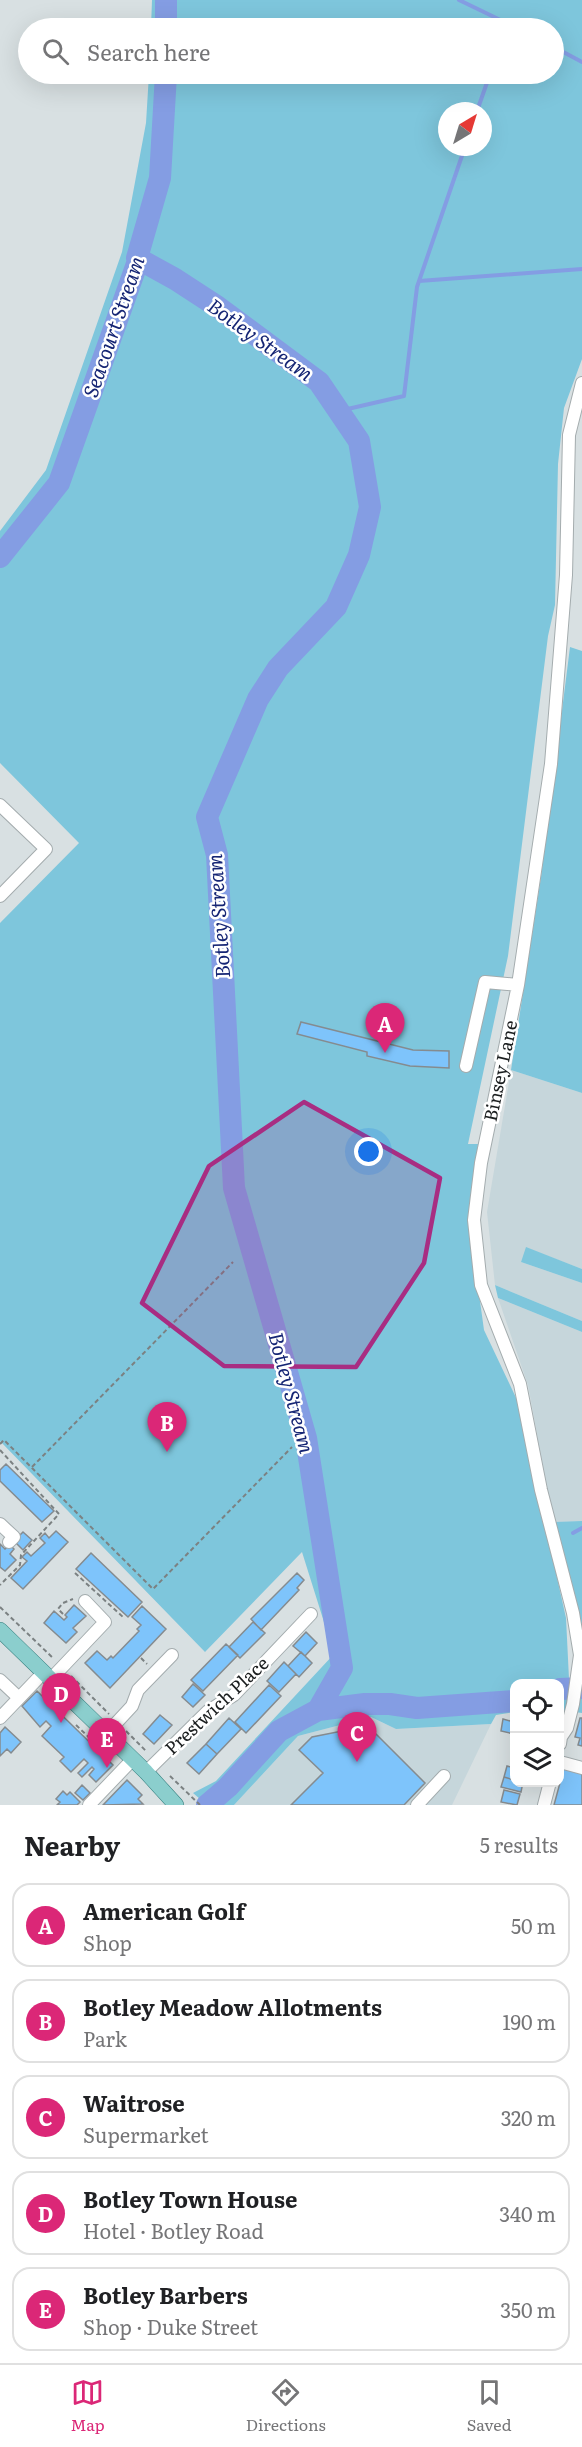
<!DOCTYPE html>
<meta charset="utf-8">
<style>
body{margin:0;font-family:Literata,serif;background:#f2f2f2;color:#202124}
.controls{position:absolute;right:18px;bottom:18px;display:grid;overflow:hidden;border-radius:12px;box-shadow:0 6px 24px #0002}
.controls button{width:54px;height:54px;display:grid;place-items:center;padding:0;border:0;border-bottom:2px solid #e0e0e0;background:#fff;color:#202124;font:30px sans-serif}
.compass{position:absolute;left:438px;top:102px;width:54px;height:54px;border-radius:50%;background:#fff;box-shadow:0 6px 24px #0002;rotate:38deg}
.you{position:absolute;left:369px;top:1152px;width:21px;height:21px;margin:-15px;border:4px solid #fff;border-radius:50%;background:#1a73e8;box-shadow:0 0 0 9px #1a73e833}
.badge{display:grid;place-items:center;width:39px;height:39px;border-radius:50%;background:#db2777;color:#fff;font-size:20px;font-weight:700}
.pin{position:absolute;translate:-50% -50px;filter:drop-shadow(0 2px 3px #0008)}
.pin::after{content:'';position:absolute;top:32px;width:21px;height:18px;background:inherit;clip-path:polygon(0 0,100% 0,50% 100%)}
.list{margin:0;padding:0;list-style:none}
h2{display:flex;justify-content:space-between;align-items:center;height:78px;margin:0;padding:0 24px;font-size:26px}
h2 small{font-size:20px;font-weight:400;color:#757577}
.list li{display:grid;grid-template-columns:39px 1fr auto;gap:18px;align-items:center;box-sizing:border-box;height:84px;margin:0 12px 12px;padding:0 12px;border:2px solid #e0e0e0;border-radius:18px}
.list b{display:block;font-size:22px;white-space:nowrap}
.list p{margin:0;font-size:20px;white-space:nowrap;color:#757577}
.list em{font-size:20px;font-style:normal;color:#757577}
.icon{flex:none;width:33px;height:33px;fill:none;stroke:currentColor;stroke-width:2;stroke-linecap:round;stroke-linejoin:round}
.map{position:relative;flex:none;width:582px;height:1805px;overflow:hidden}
.search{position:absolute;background:#fff;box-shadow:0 6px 24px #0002;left:18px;right:18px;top:18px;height:66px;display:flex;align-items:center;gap:15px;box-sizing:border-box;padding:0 21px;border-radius:33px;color:#757577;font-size:22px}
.sheet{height:558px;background:#fff}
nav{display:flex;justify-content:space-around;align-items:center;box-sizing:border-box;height:84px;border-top:2px solid #e0e0e0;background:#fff;font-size:16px;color:#757577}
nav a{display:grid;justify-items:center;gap:3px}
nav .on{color:#db2777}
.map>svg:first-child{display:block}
</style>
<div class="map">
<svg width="582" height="1805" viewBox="0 0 582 1805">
<rect width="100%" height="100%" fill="#d8e0e2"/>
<path fill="#c6d6db" d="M511,1070L582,1093V1269L527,1248L521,1262L582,1283V1321L495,1285L487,1212Z
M498,1298L582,1332V1521L553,1522L528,1385Z
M371,1717L396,1729L491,1724L452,1805H234L298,1736Z"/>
<path fill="#7ec6dc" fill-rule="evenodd" d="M152,0H582V359L564,408L558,464L555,605L548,636L508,956L468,1144H478L470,1229L484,1330L518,1402L566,1618L569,1679L582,1677V1713L560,1710V1684H514V1712L496,1715L491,1724L396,1729L371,1717L298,1736L234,1805H207L193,1793L216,1781L334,1654L302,1552L205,1652L0,1441V923L79,843L0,763V531L46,470L122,252L146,123L149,74H554V28H151ZM447,111H483V147H447Z
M570,647L582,651V1093L511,1070L541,877Z
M526,1247L582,1269V1283L521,1262Z
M495,1285L582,1321V1332L498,1298Z
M582,1521V1637L553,1522Z"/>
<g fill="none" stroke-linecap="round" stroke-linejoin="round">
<path stroke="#849de3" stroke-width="4" d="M459,0L517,28
M554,47L582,62
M477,111L490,74
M419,281L582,269
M339,411L404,396L417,287L465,147
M573,1533L582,1528"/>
<path stroke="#849de3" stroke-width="22" d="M166,0V28
M137,258L175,279L218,307L319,382L359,441L370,507L359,555L336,607L278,668L258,699L207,817L217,855L234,1188L306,1438L342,1668L318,1710
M0,557L59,483L138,261L137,258L160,178L166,74
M560,1689L582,1688
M207,1805L228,1787L279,1731L318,1710L365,1704H390L417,1708L514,1701"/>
</g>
<path fill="#7ec4fb" stroke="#858b8f" stroke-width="1.5" d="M301,1022L413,1050L449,1051V1068L410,1066L367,1056V1052L297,1034Z
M6,1464L54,1511L42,1522L0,1481V1470Z
M56,1531L68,1542L23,1589L11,1578L27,1561L22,1557L27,1552L31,1556L45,1543L40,1538L45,1533L49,1538Z
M23,1532L32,1540L23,1550L14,1541Z
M0,1544L5,1549L10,1545L14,1549L10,1554L16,1560L5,1571L0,1567Z
M91,1553L142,1602L128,1617L76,1569Z
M297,1573L304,1580L297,1588L299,1590L261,1630L251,1619Z
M74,1605L86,1616L73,1628L77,1632L66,1643L44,1623L54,1611L64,1620L67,1617L65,1615Z
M142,1606L166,1629L110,1688L85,1663L97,1651L107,1660L111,1656L113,1658L139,1631L137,1629L141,1625L132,1617Z
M253,1622L265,1633L240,1658L229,1647Z
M306,1632L317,1643L305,1656L293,1646Z
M226,1644L238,1655L203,1691L191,1680Z
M301,1652L312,1663L299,1677L288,1666Z
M284,1662L296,1674L279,1692L267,1681Z
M193,1684L205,1695L193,1707L182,1697Z
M269,1685L281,1696L246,1733L235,1722Z
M37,1691L113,1765L96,1782L89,1775L94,1769L92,1767L82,1777L78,1773L88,1763L84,1759L71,1772L60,1761L64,1757L42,1736L51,1726L46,1721L40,1727L22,1706Z
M160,1715L172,1725L154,1744L143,1734Z
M229,1718L241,1729L217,1754L206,1744Z
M580,1718H582V1746L578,1745L580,1738L575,1737Z
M503,1719L514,1722V1734L501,1731Z
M5,1727L21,1742L11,1753L7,1749L0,1756V1733Z
M347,1730L359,1742L372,1730L425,1783L404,1805H291L323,1773L299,1750L312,1737Z
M206,1744L217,1754L199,1774L187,1763Z
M507,1766L514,1768V1780L504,1777Z
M564,1768L582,1773V1805H554Z
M504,1777L514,1780V1782H523L521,1792L501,1787Z
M127,1780L142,1795L138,1799L143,1804L103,1805Z
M82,1785L90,1793L83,1800L75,1793Z
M504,1790L520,1794L517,1805L501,1802Z
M63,1791L67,1795L70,1792L80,1802L77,1805H57L60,1802L56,1799Z"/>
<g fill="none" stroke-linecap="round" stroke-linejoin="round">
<defs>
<path id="minor" d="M0,805L46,849L0,896
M466,1066L485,982L518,985
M0,1524L14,1537L9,1542
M0,1680L19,1698
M50,1680L105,1622L85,1601
M0,1718L43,1673
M106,1734L132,1706L138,1690L172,1655
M560,1744L561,1737L567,1728L573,1704L580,1655L573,1613L541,1490L520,1384L481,1285L474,1220L481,1163L518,985L551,764L566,575L569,435L582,383
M560,1762L582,1768
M146,1772L208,1711L234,1695L311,1614
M89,1805L133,1759
M417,1805L444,1776
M544,1805L550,1782"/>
<path id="major" d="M0,1630L146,1772L176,1805"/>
</defs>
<use href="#minor" stroke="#a4acae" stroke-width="14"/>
<use href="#major" stroke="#317c7b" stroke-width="16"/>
<path stroke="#7b8182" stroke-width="2" stroke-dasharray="4.5 3" stroke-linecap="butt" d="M0,1444L4,1440L153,1589L292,1447
M0,1450L59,1514L21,1555L20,1565L0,1585
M32,1467L233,1262
M75,1573L124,1618
M0,1607L54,1659
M63,1614L58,1609L63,1603L73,1599
M141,1658L147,1664
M71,1676L109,1714
M76,1725L100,1748
M126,1731L147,1752
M170,1776L200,1805"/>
<use href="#minor" stroke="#fff" stroke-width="12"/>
<use href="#major" stroke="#8bcecd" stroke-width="15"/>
</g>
<path fill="#a82d82" fill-opacity="0.2" stroke="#a82d82" stroke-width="4.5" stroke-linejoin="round" d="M304,1102L440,1178L424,1263L356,1367L224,1366L142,1303L209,1166Z"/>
<g text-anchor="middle" stroke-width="5" stroke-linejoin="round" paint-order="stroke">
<g font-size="18" fill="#1b1e1f" stroke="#fff">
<text transform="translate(501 1071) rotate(-78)" y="6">Binsey Lane</text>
<text transform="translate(217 1706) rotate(-43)" y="6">Prestwich Place</text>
</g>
<g font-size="20" font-style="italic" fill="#152574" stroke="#fff">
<text transform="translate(114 327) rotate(-71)" y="7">Seacourt Stream</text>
<text transform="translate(260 340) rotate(36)" y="7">Botley Stream</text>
<text transform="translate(219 916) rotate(-94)" y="7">Botley Stream</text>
<text transform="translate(291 1393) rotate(75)" y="7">Botley Stream</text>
</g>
</g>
</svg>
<div class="controls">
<button><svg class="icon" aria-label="locate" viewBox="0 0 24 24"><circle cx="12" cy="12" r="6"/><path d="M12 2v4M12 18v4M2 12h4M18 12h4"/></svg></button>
<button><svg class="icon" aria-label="layers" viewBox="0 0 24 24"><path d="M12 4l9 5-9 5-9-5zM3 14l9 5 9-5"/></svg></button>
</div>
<svg class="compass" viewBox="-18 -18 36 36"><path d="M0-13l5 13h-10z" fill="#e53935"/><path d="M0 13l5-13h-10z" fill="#757577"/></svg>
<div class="you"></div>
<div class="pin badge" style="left:385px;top:1053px">A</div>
<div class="pin badge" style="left:167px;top:1452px">B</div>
<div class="pin badge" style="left:357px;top:1762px">C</div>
<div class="pin badge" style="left:61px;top:1723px">D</div>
<div class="pin badge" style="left:107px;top:1768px">E</div>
<div class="search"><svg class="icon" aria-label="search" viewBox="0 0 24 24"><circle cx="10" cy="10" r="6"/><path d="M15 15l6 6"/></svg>Search here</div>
</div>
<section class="sheet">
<h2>Nearby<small>5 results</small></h2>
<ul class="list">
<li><span class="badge">A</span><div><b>American Golf</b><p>Shop</p></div><em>50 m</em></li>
<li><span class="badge">B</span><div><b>Botley Meadow Allotments</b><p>Park</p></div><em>190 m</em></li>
<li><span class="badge">C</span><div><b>Waitrose</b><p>Supermarket</p></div><em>320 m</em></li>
<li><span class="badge">D</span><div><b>Botley Town House</b><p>Hotel · Botley Road</p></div><em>340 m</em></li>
<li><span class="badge">E</span><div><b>Botley Barbers</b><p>Shop · Duke Street</p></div><em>350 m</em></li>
</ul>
</section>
<nav>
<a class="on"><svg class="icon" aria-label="map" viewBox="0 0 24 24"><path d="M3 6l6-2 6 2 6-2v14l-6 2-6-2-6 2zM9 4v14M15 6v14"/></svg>Map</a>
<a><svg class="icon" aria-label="directions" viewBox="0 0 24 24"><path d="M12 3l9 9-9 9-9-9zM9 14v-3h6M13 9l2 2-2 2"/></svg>Directions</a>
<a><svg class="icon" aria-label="saved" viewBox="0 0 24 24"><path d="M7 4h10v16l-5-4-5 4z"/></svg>Saved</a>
</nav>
